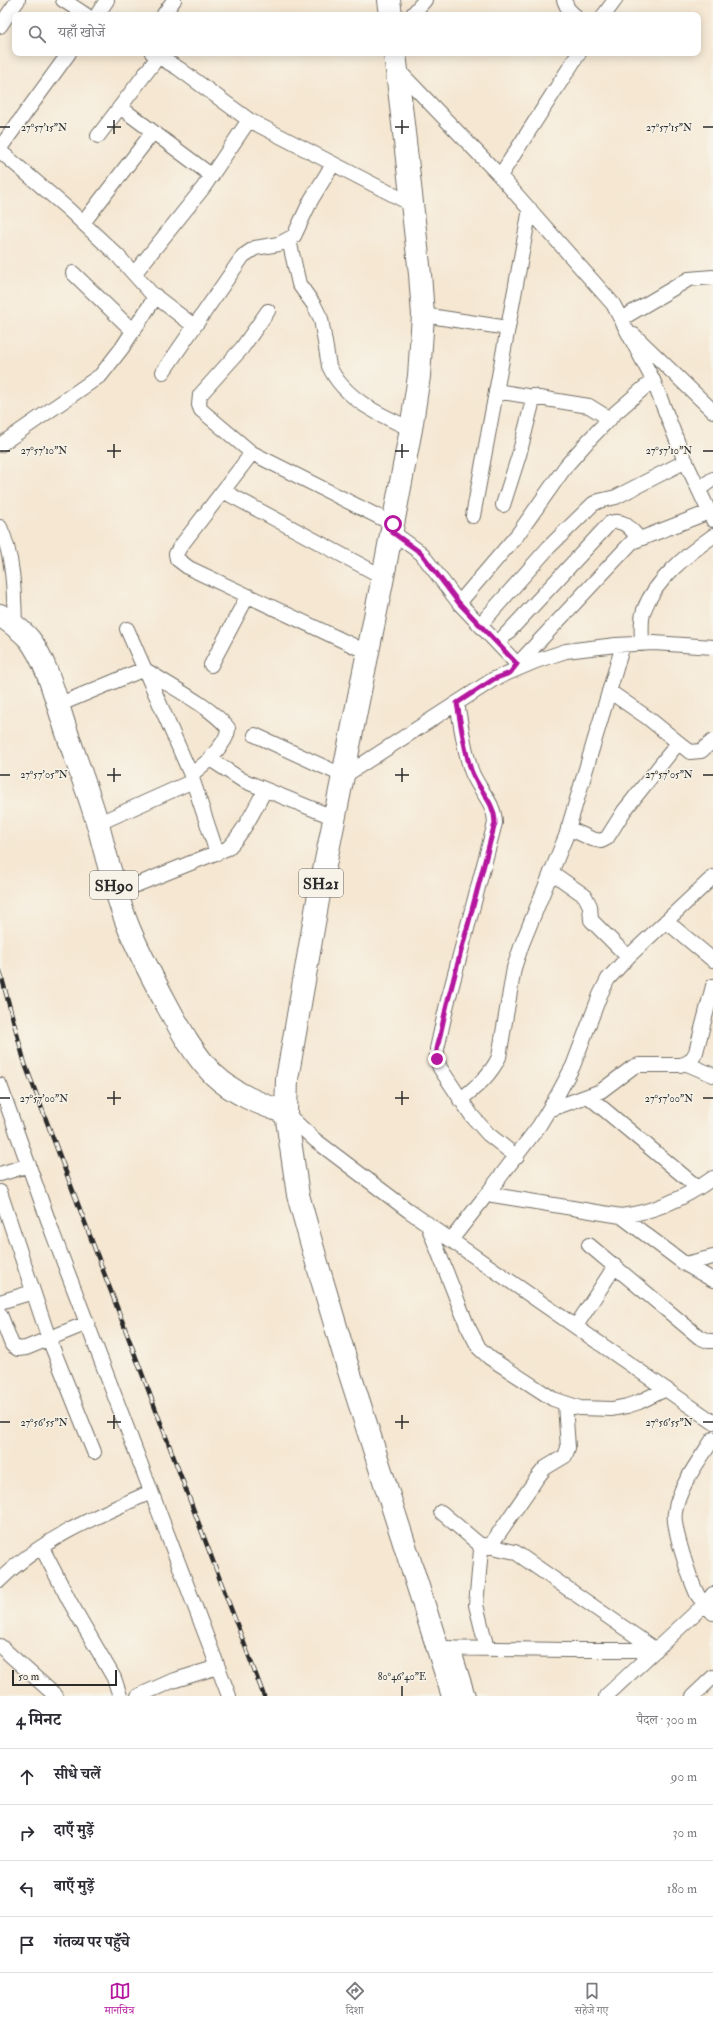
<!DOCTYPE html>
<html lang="hi">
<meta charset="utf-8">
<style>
body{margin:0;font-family:"IM FELL Double Pica","Noto Serif Devanagari",serif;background:#f2f2f3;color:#2b2b33}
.scale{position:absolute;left:12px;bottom:10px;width:105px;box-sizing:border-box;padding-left:4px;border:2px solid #2b2b2b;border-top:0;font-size:11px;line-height:14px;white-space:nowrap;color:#2b2b2b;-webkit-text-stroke:3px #f7f3e8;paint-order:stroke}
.stop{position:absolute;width:12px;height:12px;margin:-9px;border:3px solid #b5179e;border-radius:50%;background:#fff}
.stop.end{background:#b5179e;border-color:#fff;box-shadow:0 1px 4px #0008}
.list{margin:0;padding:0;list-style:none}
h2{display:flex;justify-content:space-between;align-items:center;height:52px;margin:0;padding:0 16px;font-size:17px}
h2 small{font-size:13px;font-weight:400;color:#7c7c81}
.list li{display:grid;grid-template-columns:26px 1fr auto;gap:12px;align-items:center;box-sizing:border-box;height:56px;padding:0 16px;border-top:1px solid #e1e1e2}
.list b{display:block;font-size:15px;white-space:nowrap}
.list em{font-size:13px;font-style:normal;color:#7c7c81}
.icon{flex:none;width:22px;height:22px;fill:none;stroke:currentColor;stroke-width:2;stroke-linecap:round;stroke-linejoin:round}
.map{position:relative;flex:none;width:713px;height:1696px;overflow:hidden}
.search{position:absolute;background:#fff;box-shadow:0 2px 10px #0003;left:12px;right:12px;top:12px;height:44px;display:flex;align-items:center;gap:10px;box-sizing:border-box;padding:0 14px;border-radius:8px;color:#7c7c81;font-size:15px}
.sheet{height:276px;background:#fff}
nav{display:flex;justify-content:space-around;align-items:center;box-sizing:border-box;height:56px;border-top:1px solid #e1e1e2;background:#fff;font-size:11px;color:#7c7c81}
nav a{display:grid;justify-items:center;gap:2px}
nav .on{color:#b5179e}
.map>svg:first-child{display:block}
</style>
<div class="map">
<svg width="713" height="1696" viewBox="0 0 713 1696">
<rect width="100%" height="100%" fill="#f7f3e8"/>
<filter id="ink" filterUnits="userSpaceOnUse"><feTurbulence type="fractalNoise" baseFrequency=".025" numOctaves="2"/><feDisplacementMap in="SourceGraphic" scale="8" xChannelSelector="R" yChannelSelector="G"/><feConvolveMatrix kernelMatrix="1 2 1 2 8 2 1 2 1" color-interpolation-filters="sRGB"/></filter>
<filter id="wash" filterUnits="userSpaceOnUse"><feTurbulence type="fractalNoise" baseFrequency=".012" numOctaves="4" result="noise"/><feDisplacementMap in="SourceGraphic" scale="16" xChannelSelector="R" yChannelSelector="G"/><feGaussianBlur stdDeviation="0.9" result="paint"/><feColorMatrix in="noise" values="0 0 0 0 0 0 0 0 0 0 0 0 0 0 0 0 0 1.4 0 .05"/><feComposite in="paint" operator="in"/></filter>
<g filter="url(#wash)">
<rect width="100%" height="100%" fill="#f5e7d2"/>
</g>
<g filter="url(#ink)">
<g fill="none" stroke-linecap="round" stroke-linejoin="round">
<defs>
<path id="street" d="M63,0L86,15
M564,0L568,9L574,15
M164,14L174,0
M97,15L107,0
M412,15L425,0
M604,15L615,0
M0,26L18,0
M152,53L178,68L249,120L413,205
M397,69L500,176L613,304L653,380L683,456L713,520
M120,107L212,176
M98,136L158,57
M0,148L69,53
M0,151L68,209L117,255L151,293L194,326
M500,176L579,53
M83,223L153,132
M289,240L299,284L314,305L321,319L329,366C344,399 380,415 411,429
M73,273L133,331
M134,274L203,188L249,120
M268,311L242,348L200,395L199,405L201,410L252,453L393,524
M423,315L508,328
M621,319L689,279L713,277
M634,335L713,411
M163,372L243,256L255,248L279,244L294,236L311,200L333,164
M496,391L589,406L610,419
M0,445L101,375L122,348L156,296
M252,453L180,547L176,554L177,559L189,568L369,653
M699,489L713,479
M223,491L383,577
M503,505L519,455L534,396
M473,516L530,209
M0,527C14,558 14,592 15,626
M392,532L421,553L459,603L517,664
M459,603L518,534L566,466L588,441L614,414L653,380
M480,625L549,547L593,504L599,501L616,497L686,461
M127,629L191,775L210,759L242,780L335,818
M498,643L610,523C624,518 630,529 639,538
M642,644C642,633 640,620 644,610C655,580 688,554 713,536
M211,665L247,597
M514,668L632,542L709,512
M609,691L648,718L690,752L701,751L713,741
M457,703C461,725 464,749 471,770C478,790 495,802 495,823L447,1004L437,1049V1059L440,1068L472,1116L488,1134L517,1157
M58,705L144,669C168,685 210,706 228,728C228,740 217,749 210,759
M255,735L344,776L494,679L536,661L566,651L616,645L654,643L713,647
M191,775L217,853
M97,824L193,781
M568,828L592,839L601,841L607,838L624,811L678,743
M551,872L585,896L590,906L591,920L628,957
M116,893L228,848C244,832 254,810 265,790
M666,921L713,960
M687,1064L713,1075
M0,1085L53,1234L229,1696
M588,1096L698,1188
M460,1100C476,1087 490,1076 499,1057L514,968L522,944L566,836L623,645
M549,1110L601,1091L633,1067L639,1065H680C689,1063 692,1060 696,1052L713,986
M286,1113L315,1140L409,1211L713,1422
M0,1174L29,1165
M0,1192L49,1339L94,1452
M487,1194L539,1126L558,1094L573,1066L600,995L608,979L628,957L713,877
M621,1216L685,1264L713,1280
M427,1223L467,1325L479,1348L490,1358L553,1399L580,1408L612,1409L627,1406L639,1402L666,1389
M451,1240L487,1194L621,1216C655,1212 685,1198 713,1178
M589,1245L699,1337L708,1341H713
M685,1264L713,1257
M0,1302L33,1292
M0,1314L12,1345L18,1349L26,1348L87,1323
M576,1326L615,1266
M713,1439C699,1461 679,1486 675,1512C672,1527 690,1579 697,1594C701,1601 708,1607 713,1613
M441,1512L479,1544L481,1550L476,1605L487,1649
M479,1544L515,1552L656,1650
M490,1546L537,1478L545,1468L565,1456L568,1448L565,1404
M42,1548L70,1602L114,1678L120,1696
M0,1580C41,1539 99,1515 151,1492
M0,1646L56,1696
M439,1648L567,1650H656
M453,1648L468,1696
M138,1696L172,1681L218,1667
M606,1696L706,1603L713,1594
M693,1696L713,1677"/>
<path id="primary" d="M389,0L391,15
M395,53L420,274L423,315L419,376L411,429L383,577L318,900L287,1079L286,1113L298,1195L317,1263L349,1371L453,1696
M0,615C10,622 22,630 30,640C48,664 57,704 67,733C77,763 89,794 98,825C107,859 115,893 128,926C139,953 153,979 167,1005C180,1029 194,1055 214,1075C234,1094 260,1104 286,1113"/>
</defs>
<use href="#street" stroke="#726d65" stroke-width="16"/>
<use href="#primary" stroke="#726d65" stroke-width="24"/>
<use href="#street" stroke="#fff" stroke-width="14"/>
<use href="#primary" stroke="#fff" stroke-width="22"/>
<defs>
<path id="rail" d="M0,971L25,1064L264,1696"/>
</defs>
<use href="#rail" stroke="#2b2b2b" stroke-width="4.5"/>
<use href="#rail" stroke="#f7f3e8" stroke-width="3" stroke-dasharray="9" stroke-linecap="butt"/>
</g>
</g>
<g fill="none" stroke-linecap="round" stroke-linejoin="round" filter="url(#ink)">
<path stroke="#b5179e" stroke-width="5" d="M393,524L392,532L421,553L459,603L517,664L510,673L494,679L457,703C461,725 464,749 471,770C478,790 495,802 495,823L447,1004L437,1049V1059"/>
</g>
<path fill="none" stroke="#2b2b2b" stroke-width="1.5" d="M114,120V134M402,120V134M0,127H10M107,127H121M395,127H409M703,127H713M114,444V458M402,444V458M0,451H10M107,451H121M395,451H409M703,451H713M114,768V782M402,768V782M0,775H10M107,775H121M395,775H409M703,775H713M114,1091V1105M402,1091V1105M0,1098H10M107,1098H121M395,1098H409M703,1098H713M114,1415V1429M402,1415V1429M0,1422H10M107,1422H121M395,1422H409M703,1422H713M402,1686V1696"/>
<g text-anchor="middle" stroke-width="3" stroke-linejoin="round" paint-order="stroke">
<g fill="#f7f3e8" stroke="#686764" stroke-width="1">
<rect x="299" y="869" width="44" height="28" rx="3"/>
<rect x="90" y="871" width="48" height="28" rx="3"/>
</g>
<g font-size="16" font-weight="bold" fill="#2b2b2b">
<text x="321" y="889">SH21</text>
<text x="114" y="891">SH90</text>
</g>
</g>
<g font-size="10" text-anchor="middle" fill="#2b2b2b" stroke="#f7f3e8" stroke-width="3" stroke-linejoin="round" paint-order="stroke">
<text x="44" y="131">27°57'15"N</text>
<text x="669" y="131">27°57'15"N</text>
<text x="44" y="454">27°57'10"N</text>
<text x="669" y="454">27°57'10"N</text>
<text x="44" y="778">27°57'05"N</text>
<text x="669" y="778">27°57'05"N</text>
<text x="44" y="1102">27°57'00"N</text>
<text x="669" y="1102">27°57'00"N</text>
<text x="44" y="1426">27°56'55"N</text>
<text x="669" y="1426">27°56'55"N</text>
<text x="402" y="1680">80°46'40"E</text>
</g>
</svg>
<div class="scale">50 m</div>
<div class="stop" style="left:393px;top:524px"></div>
<div class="stop end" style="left:437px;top:1059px"></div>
<div class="search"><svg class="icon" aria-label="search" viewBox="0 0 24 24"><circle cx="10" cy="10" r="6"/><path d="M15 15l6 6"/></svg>यहाँ खोजें</div>
</div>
<section class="sheet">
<h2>4 मिनट<small>पैदल · 300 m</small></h2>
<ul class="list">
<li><svg class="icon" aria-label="ahead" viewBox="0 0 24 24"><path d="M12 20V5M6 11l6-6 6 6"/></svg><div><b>सीधे चलें</b></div><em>90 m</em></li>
<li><svg class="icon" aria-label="right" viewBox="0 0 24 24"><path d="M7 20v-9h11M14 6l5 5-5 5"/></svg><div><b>दाएँ मुड़ें</b></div><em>30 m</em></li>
<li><svg class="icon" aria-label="left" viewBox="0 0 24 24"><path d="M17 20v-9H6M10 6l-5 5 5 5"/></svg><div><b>बाएँ मुड़ें</b></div><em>180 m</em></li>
<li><svg class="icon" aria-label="arrive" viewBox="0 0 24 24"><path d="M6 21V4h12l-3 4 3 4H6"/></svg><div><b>गंतव्य पर पहुँचे</b></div></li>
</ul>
</section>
<nav>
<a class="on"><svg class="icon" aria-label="map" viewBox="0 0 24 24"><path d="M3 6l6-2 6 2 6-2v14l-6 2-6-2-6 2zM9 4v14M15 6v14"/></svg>मानचित्र</a>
<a><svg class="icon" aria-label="directions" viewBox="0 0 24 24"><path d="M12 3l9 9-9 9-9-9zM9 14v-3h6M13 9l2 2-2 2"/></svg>दिशा</a>
<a><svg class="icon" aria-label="saved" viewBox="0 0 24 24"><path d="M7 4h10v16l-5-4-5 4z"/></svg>सहेजे गए</a>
</nav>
